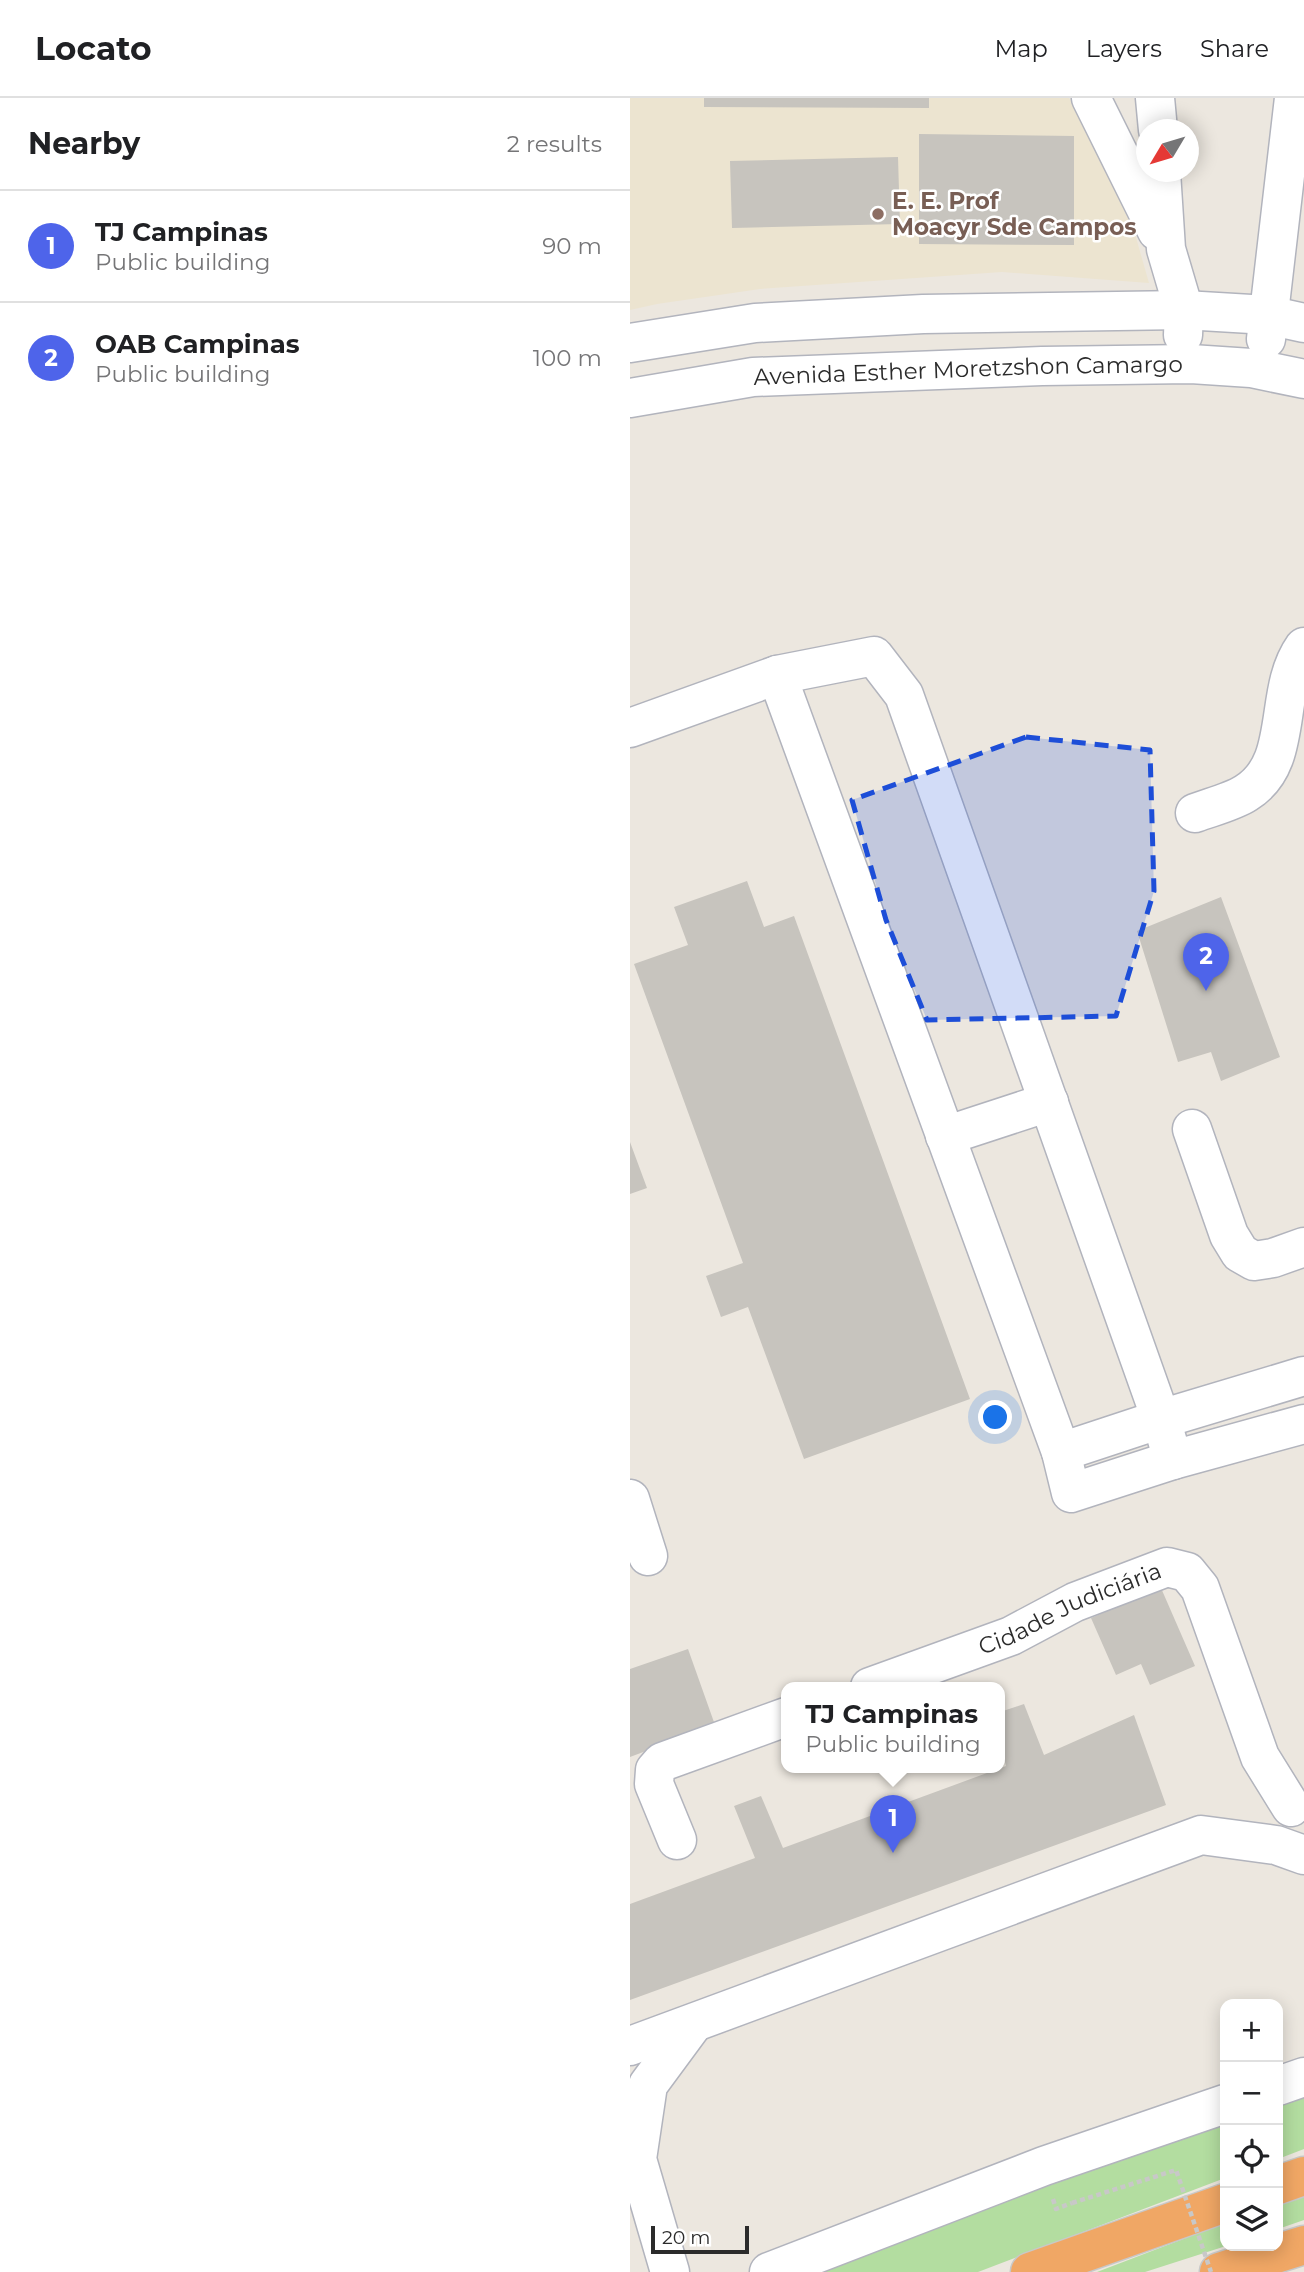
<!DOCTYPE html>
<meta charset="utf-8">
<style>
body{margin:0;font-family:Montserrat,sans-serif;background:#f6f6f6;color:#202124}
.controls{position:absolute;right:21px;bottom:21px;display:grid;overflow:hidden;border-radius:14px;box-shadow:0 4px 18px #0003}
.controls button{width:63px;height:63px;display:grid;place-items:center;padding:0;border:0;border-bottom:2px solid #e0e0e0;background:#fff;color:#202124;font:35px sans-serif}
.compass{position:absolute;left:506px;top:21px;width:63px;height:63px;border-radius:50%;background:#fff;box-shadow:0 4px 18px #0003;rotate:232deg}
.scale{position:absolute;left:21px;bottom:18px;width:98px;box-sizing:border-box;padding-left:7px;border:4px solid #2b2b2b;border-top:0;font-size:19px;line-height:24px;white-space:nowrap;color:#2b2b2b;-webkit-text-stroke:5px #fff;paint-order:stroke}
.you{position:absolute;left:366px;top:1320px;width:24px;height:24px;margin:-18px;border:5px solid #fff;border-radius:50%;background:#1a73e8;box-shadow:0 0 0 10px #1a73e833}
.badge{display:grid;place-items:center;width:46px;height:46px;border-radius:50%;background:#4e64ea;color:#fff;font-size:23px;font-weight:700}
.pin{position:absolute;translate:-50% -58px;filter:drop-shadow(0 2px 4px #0008)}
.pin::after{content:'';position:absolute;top:37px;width:24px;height:21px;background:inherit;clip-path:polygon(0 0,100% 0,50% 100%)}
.popup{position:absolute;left:151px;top:1584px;width:224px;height:91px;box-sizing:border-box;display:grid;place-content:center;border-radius:14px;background:#fff;filter:drop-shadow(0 2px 5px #0005);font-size:23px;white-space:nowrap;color:#757577}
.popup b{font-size:26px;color:#202124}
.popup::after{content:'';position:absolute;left:50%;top:100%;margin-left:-14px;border:14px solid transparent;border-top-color:#fff}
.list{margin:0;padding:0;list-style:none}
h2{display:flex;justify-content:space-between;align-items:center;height:91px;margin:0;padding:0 28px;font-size:30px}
h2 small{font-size:23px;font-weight:400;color:#757577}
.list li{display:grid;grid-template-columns:46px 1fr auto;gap:21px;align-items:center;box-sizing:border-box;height:112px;padding:0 28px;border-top:2px solid #e0e0e0}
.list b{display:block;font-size:26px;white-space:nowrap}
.list p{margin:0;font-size:23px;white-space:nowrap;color:#757577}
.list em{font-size:23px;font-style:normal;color:#757577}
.icon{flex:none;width:38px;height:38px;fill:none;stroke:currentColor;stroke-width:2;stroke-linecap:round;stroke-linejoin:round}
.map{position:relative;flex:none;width:674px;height:2174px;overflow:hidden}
header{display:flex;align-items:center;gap:42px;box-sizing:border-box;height:98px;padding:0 35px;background:#fff;border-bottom:2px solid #e0e0e0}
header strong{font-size:33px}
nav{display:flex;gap:38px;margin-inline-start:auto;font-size:24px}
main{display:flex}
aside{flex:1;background:#fff}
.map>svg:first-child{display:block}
</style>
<header>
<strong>Locato</strong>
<nav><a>Map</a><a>Layers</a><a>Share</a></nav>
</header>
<main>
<aside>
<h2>Nearby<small>2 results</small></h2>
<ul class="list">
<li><span class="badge">1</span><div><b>TJ Campinas</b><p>Public building</p></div><em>90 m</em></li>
<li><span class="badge">2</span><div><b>OAB Campinas</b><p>Public building</p></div><em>100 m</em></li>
</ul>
</aside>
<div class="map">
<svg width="674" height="2174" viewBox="0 0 674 2174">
<rect width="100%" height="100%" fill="#ece7df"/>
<path fill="#ece4d0" d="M0,0H439L454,25L505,136L519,185L372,174L130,191L27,206L0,212Z"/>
<path fill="#b3dda0" d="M674,1995V2051L648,2061V2004Z
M595,2022V2080L348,2174H186Z
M674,2097V2122L648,2131V2106Z
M595,2125L596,2148L515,2174H467Z"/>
<path fill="#c7c4be" d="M74,0H299V10L74,9Z
M289,36L444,38V147L289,146Z
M268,59L270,126L102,130L100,63Z
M117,783L134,829L164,818L340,1301L174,1361L118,1209L91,1219L76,1178L113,1165L4,866L58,847L44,809Z
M591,799L650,959L591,983L581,954L548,964L507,833Z
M0,1044L17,1090L0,1096Z
M531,1490L565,1568L520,1587L511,1566L486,1577L461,1520Z
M58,1551L85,1627L0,1659V1571Z
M394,1606L414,1657L504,1617L536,1707L0,1902V1806L125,1760L104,1708L131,1698L153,1750L376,1668L370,1644V1614Z"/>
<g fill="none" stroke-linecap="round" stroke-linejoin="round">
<defs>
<g id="minor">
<path d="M461,0L527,133"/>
<path d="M525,0L528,32"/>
<path d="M531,74L536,151L554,212L553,237"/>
<path d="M636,241L664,0"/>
<path d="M0,245L125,225L293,216L554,212L638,217L674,225"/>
<path id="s1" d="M0,300L123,279L412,268L561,266L621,270L674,281"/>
<path d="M147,577L431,1354L441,1395L543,1362L674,1326"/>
<path d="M0,630L147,577L244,558L274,597L531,1321L543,1362"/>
<path d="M565,715C581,709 602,704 616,695C666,664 642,594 674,549"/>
<path d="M562,1031L599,1137L610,1155L624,1163L643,1160L674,1149"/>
<path d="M315,1038L419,1004"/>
<path d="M431,1354L531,1321L674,1278"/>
<path d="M0,1401L18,1458"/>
<path id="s2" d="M240,1589L381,1538L445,1504L537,1469L557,1474L570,1490L630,1659L661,1709"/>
<path d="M47,1742L24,1686L25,1672L32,1664L156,1619"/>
<path d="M0,1948L571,1737L646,1747L674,1757"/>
<path d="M648,1988L674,1979"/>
<path d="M40,2174L7,2061L18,1987L63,1926"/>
<path d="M139,2174L414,2068L595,2006"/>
</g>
<path id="highway" d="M648,2087L674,2078
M400,2174L595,2105
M589,2174L674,2147"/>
</defs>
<use href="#minor" stroke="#b2b4bd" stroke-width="41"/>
<use href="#highway" stroke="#c8c8c8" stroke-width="41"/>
<path stroke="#c8c8c8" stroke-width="4.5" stroke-dasharray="5 3.5" stroke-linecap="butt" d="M423,2101L426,2111L442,2105"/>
<use href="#minor" stroke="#fff" stroke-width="38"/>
<use href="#highway" stroke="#f0a765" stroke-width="38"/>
<path stroke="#c8c8c8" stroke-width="4.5" stroke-dasharray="5 3.5" stroke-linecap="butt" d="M442,2105L546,2072L581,2174"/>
</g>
<path fill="#1d4ed8" fill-opacity="0.2" stroke="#1d4ed8" stroke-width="5" stroke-dasharray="14 9" stroke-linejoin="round" d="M396,639L520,652L524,793L486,918L297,922L256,822L222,702Z"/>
<circle fill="#8d6e63" stroke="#fff" stroke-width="2.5" cx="248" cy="116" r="7"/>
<g text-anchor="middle" stroke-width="5" stroke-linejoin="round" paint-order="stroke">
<g font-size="23" font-weight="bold" fill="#785e54" stroke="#fff" text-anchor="start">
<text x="262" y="111">E. E. Prof<tspan x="262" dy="26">Moacyr Sde Campos</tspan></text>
</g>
<g font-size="23" fill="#2b2b2b" stroke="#fff">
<text dy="8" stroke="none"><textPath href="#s1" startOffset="340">Avenida Esther Moretzshon Camargo</textPath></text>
<text dy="8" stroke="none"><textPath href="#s2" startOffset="215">Cidade Judiciária</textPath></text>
</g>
</g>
</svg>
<div class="controls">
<button>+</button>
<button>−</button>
<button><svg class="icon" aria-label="locate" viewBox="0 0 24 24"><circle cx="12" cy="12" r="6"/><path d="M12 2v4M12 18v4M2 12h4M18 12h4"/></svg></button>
<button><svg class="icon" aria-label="layers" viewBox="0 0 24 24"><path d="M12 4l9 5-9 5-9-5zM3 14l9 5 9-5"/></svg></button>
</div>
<svg class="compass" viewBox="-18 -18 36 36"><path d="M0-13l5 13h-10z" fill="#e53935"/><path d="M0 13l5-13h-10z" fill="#757577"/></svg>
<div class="scale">20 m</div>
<div class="you"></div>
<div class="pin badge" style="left:263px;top:1755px">1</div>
<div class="popup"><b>TJ Campinas</b>Public building</div>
<div class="pin badge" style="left:576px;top:893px">2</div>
</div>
</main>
